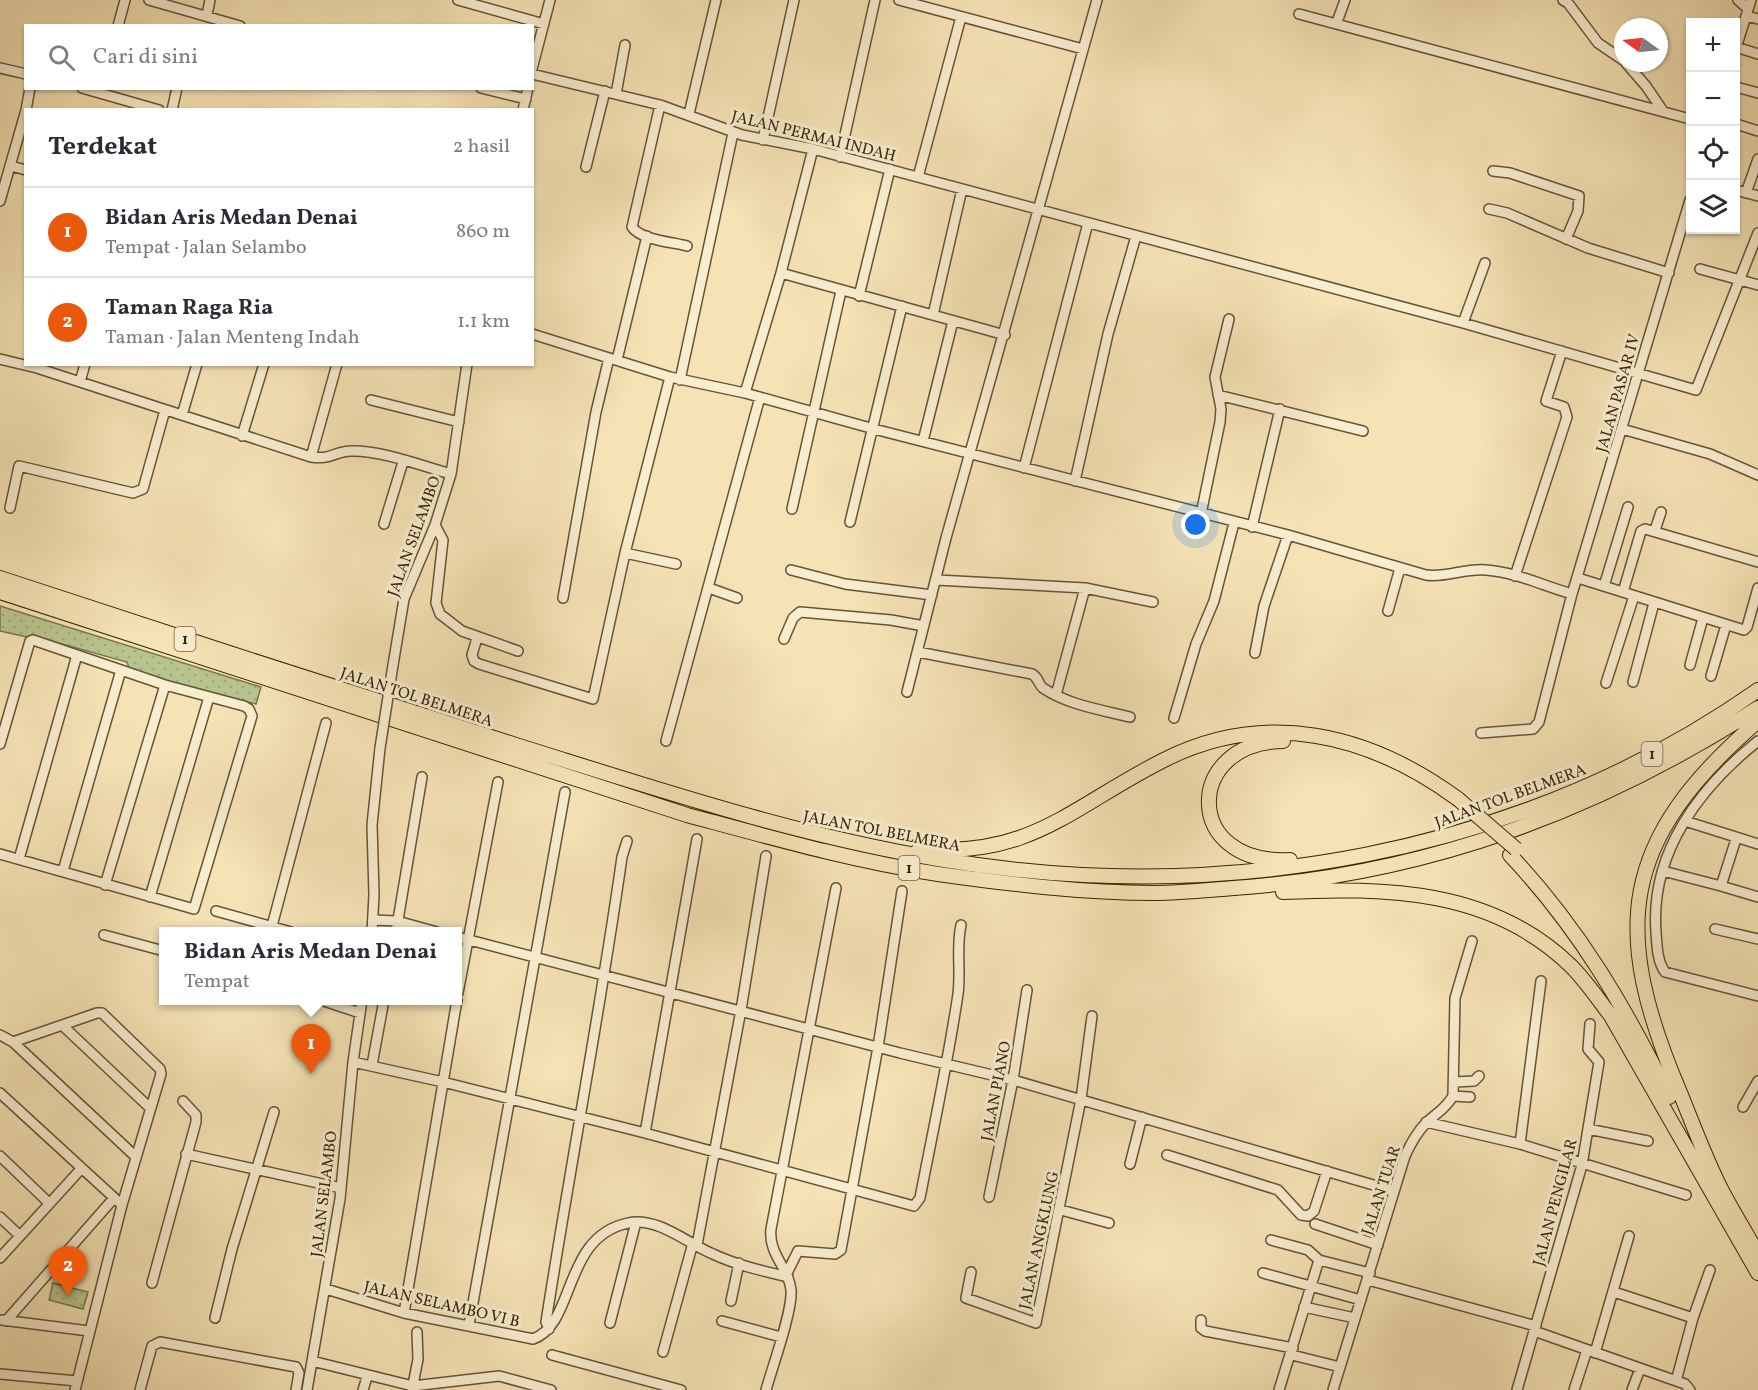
<!DOCTYPE html>
<html lang="id">
<meta charset="utf-8">
<style>
body{margin:0;font-family:Vollkorn,serif;background:#f2f2f3;color:#2b2b33}
.controls{position:absolute;right:18px;top:18px;display:grid;overflow:hidden;border-radius:0px;box-shadow:0 2px 4px #0004}
.controls button{width:54px;height:54px;display:grid;place-items:center;padding:0;border:0;border-bottom:2px solid #e1e1e2;background:#fff;color:#2b2b33;font:30px sans-serif}
.compass{position:absolute;left:1614px;top:18px;width:54px;height:54px;border-radius:50%;background:#fff;box-shadow:0 2px 4px #0004;rotate:285deg}
.you{position:absolute;left:1196px;top:525px;width:21px;height:21px;margin:-15px;border:4px solid #fff;border-radius:50%;background:#1a73e8;box-shadow:0 0 0 9px #1a73e833}
.badge{display:grid;place-items:center;width:39px;height:39px;border-radius:50%;background:#ea580c;color:#fff;font-size:20px;font-weight:700}
.pin{position:absolute;translate:-50% -50px;filter:drop-shadow(0 2px 3px #0008)}
.pin::after{content:'';position:absolute;top:32px;width:21px;height:18px;background:inherit;clip-path:polygon(0 0,100% 0,50% 100%)}
.popup{position:absolute;left:159px;top:927px;width:303px;height:78px;box-sizing:border-box;display:grid;place-content:center;border-radius:0px;background:#fff;filter:drop-shadow(0 2px 4px #0005);font-size:20px;white-space:nowrap;color:#7c7c81}
.popup b{font-size:22px;color:#2b2b33}
.popup::after{content:'';position:absolute;left:50%;top:100%;margin-left:-12px;border:12px solid transparent;border-top-color:#fff}
.list{margin:0;padding:0;list-style:none}
h2{display:flex;justify-content:space-between;align-items:center;height:78px;margin:0;padding:0 24px;font-size:26px}
h2 small{font-size:20px;font-weight:400;color:#7c7c81}
.list li{display:grid;grid-template-columns:39px 1fr auto;gap:18px;align-items:center;box-sizing:border-box;height:90px;padding:0 24px;border-top:2px solid #e1e1e2}
.list b{display:block;font-size:22px;white-space:nowrap}
.list p{margin:0;font-size:20px;white-space:nowrap;color:#7c7c81}
.list em{font-size:20px;font-style:normal;color:#7c7c81}
.icon{flex:none;width:33px;height:33px;fill:none;stroke:currentColor;stroke-width:2;stroke-linecap:round;stroke-linejoin:round}
.map{position:relative;flex:none;width:1758px;height:1390px;overflow:hidden}
.search{position:absolute;background:#fff;box-shadow:0 2px 4px #0004;left:24px;top:24px;width:510px;height:66px;display:flex;align-items:center;gap:15px;box-sizing:border-box;padding:0 21px;border-radius:0px;color:#7c7c81;font-size:22px}
.panel{position:absolute;background:#fff;box-shadow:0 2px 4px #0004;left:24px;top:108px;width:510px;height:258px;border-radius:0px}
.map>svg:first-child{display:block}
</style>
<div class="map">
<svg width="1758" height="1390" viewBox="0 0 1758 1390">
<defs>
<pattern id="park-dots" width="8" height="8" patternUnits="userSpaceOnUse" patternTransform="scale(1.5)"><rect width="8" height="8" fill="#b8c490"/><path d="M2 2h.1M6 6h.1" fill="none" stroke="#9fa87b" stroke-width="1.8" stroke-linecap="round"/></pattern>
</defs>
<rect width="100%" height="100%" fill="#f5e3b5"/>
<filter id="stains"><feTurbulence type="fractalNoise" baseFrequency=".00333" numOctaves="4"/><feColorMatrix values="0 0 0 0 .2 0 0 0 0 .09 0 0 0 0 .02 0 0 0 .5 -.17"/></filter>
<radialGradient id="worn" r=".72"><stop offset=".6" stop-color="#630" stop-opacity="0"/><stop offset="1" stop-color="#630" stop-opacity=".3"/></radialGradient>
<path fill="url(#park-dots)" stroke="#78744d" stroke-width="1.5" d="M0,606L261,687L256,704L130,671L127,662L37,637H27L0,631Z
M53,1283L88,1292L83,1309L49,1300Z"/>
<g fill="none" stroke-linecap="round" stroke-linejoin="round">
<defs>
<path id="minor" d="M149,0L240,26
M458,0L544,24
M899,0L1083,49
M1563,0L1568,3L1598,43L1623,60
M1738,0L1748,9
M1299,14L1690,119
M207,15L210,0
M1746,16L1758,19
M1337,22L1345,0
M118,26L125,0
M1736,47L1758,54
M1736,48L1751,0
M1626,63L1646,86L1663,111
M0,68L26,74
M532,69L550,0
M532,74L660,105L742,135L813,149L1463,323L1485,263
M1736,87L1758,93
M82,88L159,110
M481,88L526,99
M616,94L625,45
M660,105L632,227C641,240 672,242 687,246
M26,110L30,88
M172,110L177,88
M523,110L528,88
M689,114L716,0
M1736,124L1758,131
M763,140L794,0
M840,157L875,0
M11,166L26,170
M586,167L605,91
M1493,171L1510,173L1579,196L1578,211L1566,239
M918,177L961,17
M1736,190L1758,196
M1746,193L1758,159
M0,201L26,110
M1489,209L1507,213L1588,248L1669,273
M1700,269L1758,285
M781,273L1005,335
M859,296L890,169
M933,315L962,189
M1463,323L1696,390L1758,233
M532,334L670,377L745,393L874,429L1288,535L1426,575C1446,578 1465,568 1486,570C1515,572 1544,586 1572,594
M0,359L37,368L311,457C332,460 335,451 351,451C381,450 422,466 451,474
M617,360L647,236
M680,380L733,133
M80,382L85,364
M745,393L781,273L813,149
M1218,395L1363,431
M371,400L459,422
M182,415L197,364
M1622,429L1710,454L1758,475
M242,436L264,364
M923,441L953,321
M311,457L337,364
M1024,468L1088,223
M1075,481L1108,334L1136,236
M10,508L19,466L133,493L143,489L165,410
M792,509L841,291
M1201,514L1220,422L1221,409L1215,377L1229,319
M850,522L902,306
M384,524L403,462
M435,525L443,540L436,603L440,614L462,631L518,651
M1252,527L1280,409
M1655,530L1661,512
M625,553L676,564
M791,570L845,584L932,595
M1515,576L1567,417L1564,407L1546,401L1562,351
M1578,578L1744,630L1747,627L1758,588
M937,580L1085,588L1153,602
M1604,586L1628,507
M709,588L737,598
M1623,592L1641,531L1645,529L1758,562
M563,598L596,412L609,358
M1388,611L1400,568
M477,638L472,655L474,661L479,664L593,699L625,553L670,377
M784,639L793,618L800,612L891,620L924,626
M918,652L1032,674C1039,678 1038,684 1043,688C1068,705 1102,710 1130,717
M1255,653L1264,606L1288,535
M393,665L404,599L435,525L451,474L467,364
M1690,665L1703,618
M1711,676L1726,625
M1633,682L1654,603
M1606,683L1634,596
M907,692L946,538L1097,0
M1056,695L1085,588
M1174,718L1196,644L1214,601L1234,523
M1481,733L1533,729L1539,722L1572,594L1690,200
M666,741L760,397
M1758,741C1699,788 1650,853 1656,932C1657,945 1657,961 1665,972L1758,996
M0,744L30,641L33,640L165,685L244,706L249,709L252,716L194,909L0,854
M1685,821L1758,844
M1736,839L1721,886L1758,897
M19,859L77,655
M63,871L121,670
M1663,871L1721,886
M105,885L165,685
M150,897L209,697
M216,911L291,932
M373,920L397,921L437,932
M272,926L326,723
M1715,929L1758,939
M372,932L374,895L372,825L380,748
M396,932L422,777
M104,935L164,951
M458,937L900,1053L1013,1080L1394,1191
M458,993L498,782
M321,1000L360,1013
M62,1025L150,1108
M0,1035L13,1042L136,1157
M13,1042L97,1013H102L160,1069L161,1074L122,1205L75,1390
M353,1062L443,1082L645,1133L914,1206L920,1198C933,1130 948,1062 958,994C961,971 956,947 961,925
M372,1065L384,1000
M1455,1082L1474,1081L1479,1076
M0,1093L122,1205
M1453,1096L1470,1097
M1743,1107L1758,1081
M1426,1122L1520,1144L1686,1195
M1588,1129L1648,1141
M645,1133L697,839
M1520,1144L1541,981
M186,1154L341,1188
M1167,1155L1278,1190L1301,1215L1308,1216L1314,1211L1327,1171
M0,1156L49,1203
M1130,1164L1142,1117
M989,1197L1013,1080L1027,990
M1061,1210L1109,1223
M0,1217L20,1236
M1315,1224L1378,1245
M1271,1240L1308,1250L1319,1260L1370,1273
M697,1245L741,1010L766,856
M0,1258L81,1169
M971,1272L966,1298L1036,1323L1081,1099L1092,1016
M787,1273L798,1251L835,1254L841,1250L878,1047L902,891
M1263,1273L1361,1300
M1368,1280L1536,1326
M152,1283L196,1122V1115L183,1101
M326,1289L404,1313L533,1339C576,1324 562,1237 628,1223C657,1216 688,1244 713,1254C736,1265 763,1271 788,1277
M1614,1292L1693,1318
M731,1301L739,1263
M1304,1307L1355,1318
M404,1313L457,1000
M215,1318L232,1249L274,1112
M2,1320L89,1331
M1201,1320V1328L1205,1331L1293,1348
M6,1321L114,1198
M722,1321L781,1337
M610,1323L636,1222
M469,1325L565,792
M549,1329L546,1322C570,1167 600,1013 622,857L627,841
M1534,1331L1685,1384L1690,1390
M663,1352L693,1243
M1595,1353L1629,1236
M552,1355L681,1390
M1292,1355L1340,1367
M312,1361L413,1386L499,1376L551,1390
M0,1374L77,1381
M1676,1381L1693,1318L1710,1270
M140,1390L152,1346L160,1342L296,1367L299,1373L296,1390
M307,1390L340,1199L353,1062L362,1000
M363,1390L367,1377
M412,1390L418,1359L417,1332
M766,1390C772,1368 793,1310 791,1290C789,1268 768,1254 771,1229L836,888
M1279,1390L1319,1260
M1333,1390L1405,1156C1410,1145 1417,1132 1426,1123C1437,1112 1444,1111 1453,1096L1455,998L1472,941
M1517,1390L1582,1165L1599,1062L1588,1049L1590,1024
M1574,1390L1587,1350
M1632,1390L1640,1369"/>
<path id="highway" d="M0,578C173,635 345,691 519,746C657,789 795,835 938,859C1221,907 1521,856 1758,690
M0,592L687,815C769,837 853,861 938,874C1009,884 1083,893 1155,893C1181,893 1208,890 1234,888C1427,874 1596,812 1758,708
M1758,721C1619,841 1610,929 1681,1095C1694,1127 1706,1160 1722,1191C1733,1212 1746,1233 1758,1254
M1283,741C1184,742 1182,866 1290,860
M919,849C1031,858 1071,807 1162,761C1265,708 1369,734 1458,799
M1510,855C1578,927 1626,1008 1669,1097
M1283,892C1386,887 1492,889 1571,966C1586,981 1598,999 1611,1016L1758,1273"/>
</defs>
<use href="#minor" stroke="#665435" stroke-width="12"/>
<use href="#highway" stroke="#37250a" stroke-width="16"/>
<use href="#minor" stroke="#f8edcf" stroke-width="9"/>
<use href="#highway" stroke="#f5e3b5" stroke-width="14"/>
<defs>
<path id="minor-bridge" d="M380,748L393,665"/>
<path id="highway-bridge" d="M1458,799L1516,849"/>
</defs>
<use href="#minor-bridge" stroke="#665435" stroke-width="12" stroke-linecap="butt"/>
<use href="#highway-bridge" stroke="#37250a" stroke-width="16" stroke-linecap="butt"/>
<use href="#minor-bridge" stroke="#f8edcf" stroke-width="9"/>
<use href="#highway-bridge" stroke="#f5e3b5" stroke-width="14"/>
</g>
<g text-anchor="middle" stroke-width="6" stroke-linejoin="round" paint-order="stroke">
<g fill="#f8edcf" stroke="#716145" stroke-width="1.5">
<rect x="174.5" y="627" width="21" height="24" rx="4.5"/>
<rect x="1641.5" y="742" width="21" height="24" rx="4.5"/>
<rect x="898.5" y="856" width="21" height="24" rx="4.5"/>
</g>
<g font-size="15" font-weight="bold" fill="#37250a">
<text x="185" y="644">1</text>
<text x="1652" y="759">1</text>
<text x="909" y="873">1</text>
</g>
<g font-size="16" fill="#37250a" stroke="#f8edcf">
<text transform="translate(814 135) rotate(14)" y="6">JALAN PERMAI INDAH</text>
<text transform="translate(1617 393) rotate(-74)" y="6">JALAN PASAR IV</text>
<text transform="translate(413 536) rotate(-70)" y="6">JALAN SELAMBO</text>
<text transform="translate(417 696) rotate(18)" y="6">JALAN TOL BELMERA</text>
<text transform="translate(1510 795) rotate(-20)" y="6">JALAN TOL BELMERA</text>
<text transform="translate(882 830) rotate(11)" y="6">JALAN TOL BELMERA</text>
<text transform="translate(995 1091) rotate(-79)" y="6">JALAN PIANO</text>
<text transform="translate(1380 1190) rotate(-72)" y="6">JALAN TUAR</text>
<text transform="translate(323 1194) rotate(-83)" y="6">JALAN SELAMBO</text>
<text transform="translate(1554 1202) rotate(-75)" y="6">JALAN PENGILAR</text>
<text transform="translate(1038 1240) rotate(-78)" y="6">JALAN ANGKLUNG</text>
<text transform="translate(442 1303) rotate(13)" y="6">JALAN SELAMBO VI B</text>
</g>
</g>
<rect width="100%" height="100%" filter="url(#stains)"/>
<rect width="100%" height="100%" fill="url(#worn)"/>
</svg>
<div class="controls">
<button>+</button>
<button>−</button>
<button><svg class="icon" aria-label="locate" viewBox="0 0 24 24"><circle cx="12" cy="12" r="6"/><path d="M12 2v4M12 18v4M2 12h4M18 12h4"/></svg></button>
<button><svg class="icon" aria-label="layers" viewBox="0 0 24 24"><path d="M12 4l9 5-9 5-9-5zM3 14l9 5 9-5"/></svg></button>
</div>
<svg class="compass" viewBox="-18 -18 36 36"><path d="M0-13l5 13h-10z" fill="#e53935"/><path d="M0 13l5-13h-10z" fill="#7c7c81"/></svg>
<div class="you"></div>
<div class="pin badge" style="left:311px;top:1074px">1</div>
<div class="popup"><b>Bidan Aris Medan Denai</b>Tempat</div>
<div class="pin badge" style="left:68px;top:1296px">2</div>
<div class="search"><svg class="icon" aria-label="search" viewBox="0 0 24 24"><circle cx="10" cy="10" r="6"/><path d="M15 15l6 6"/></svg>Cari di sini</div>
<section class="panel">
<h2>Terdekat<small>2 hasil</small></h2>
<ul class="list">
<li><span class="badge">1</span><div><b>Bidan Aris Medan Denai</b><p>Tempat · Jalan Selambo</p></div><em>860 m</em></li>
<li><span class="badge">2</span><div><b>Taman Raga Ria</b><p>Taman · Jalan Menteng Indah</p></div><em>1.1 km</em></li>
</ul>
</section>
</div>
